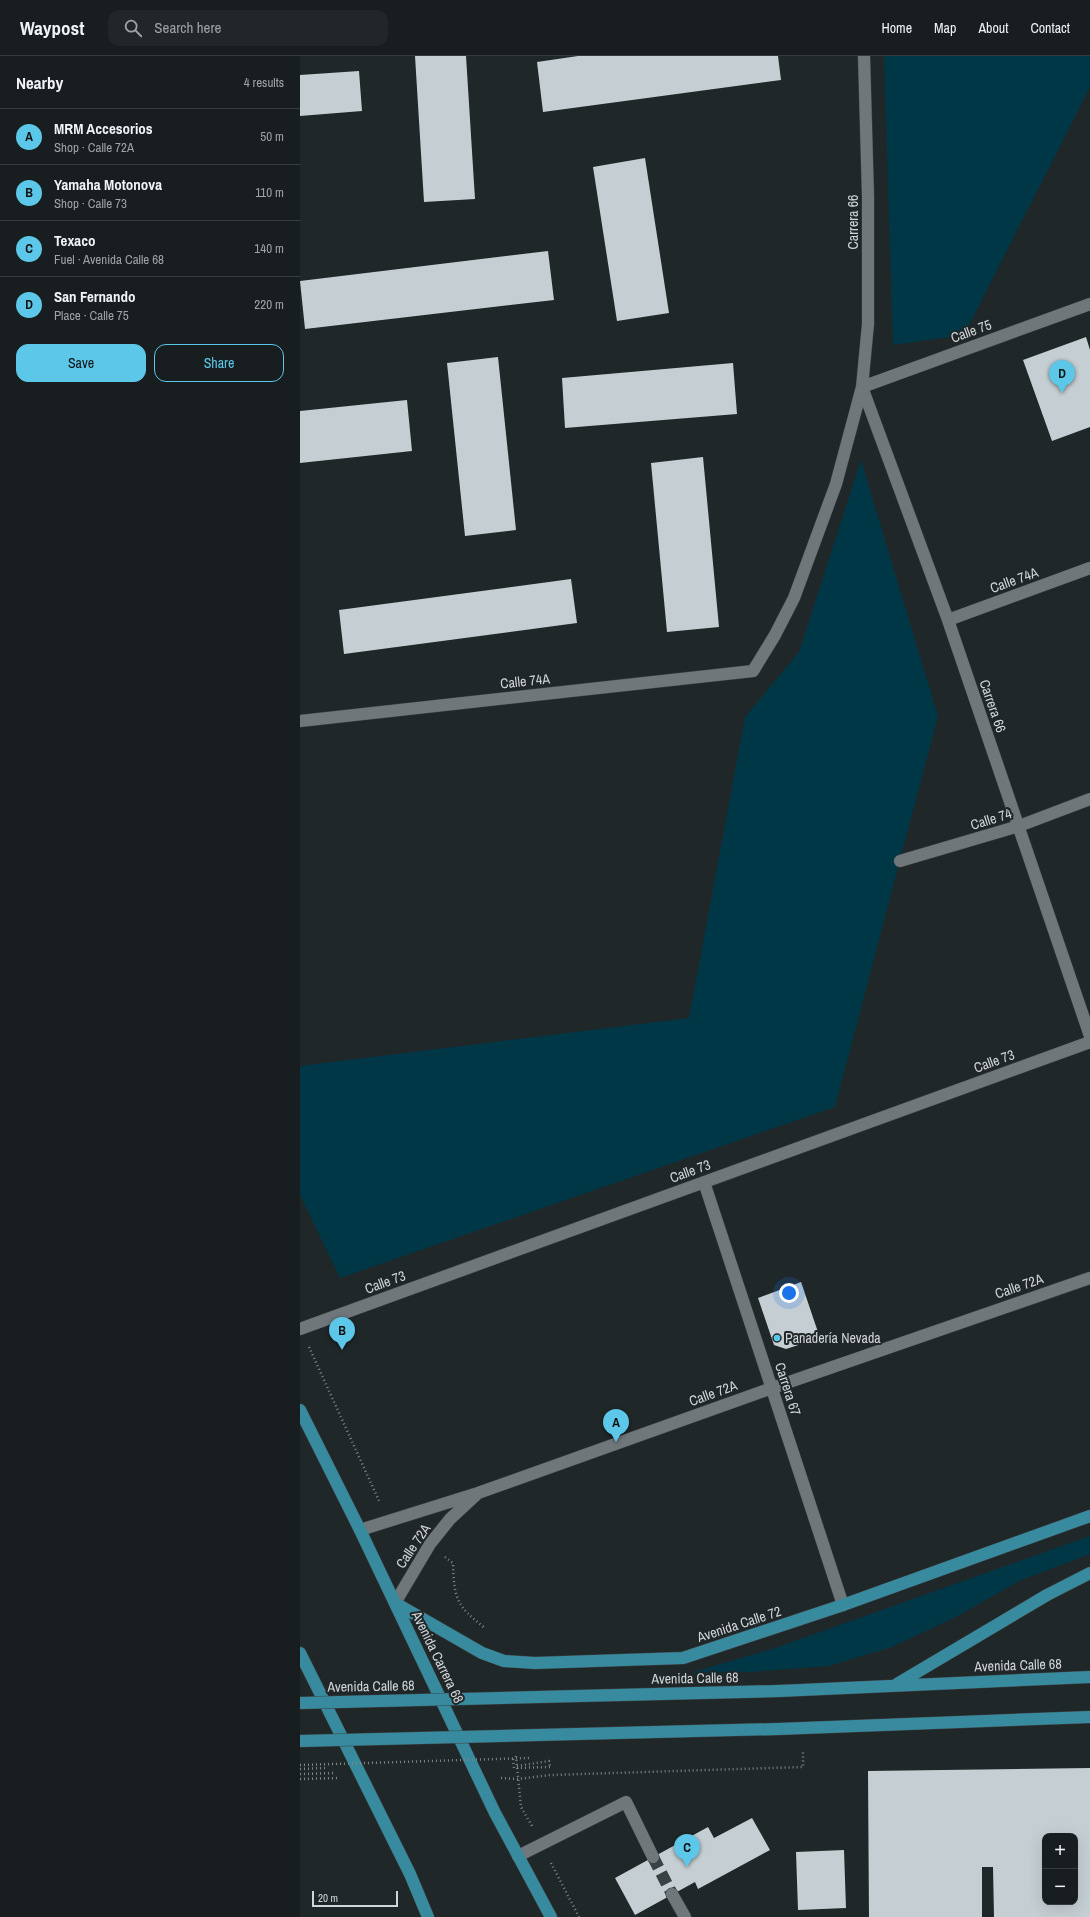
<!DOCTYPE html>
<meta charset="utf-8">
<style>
body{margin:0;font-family:"Archivo Narrow",sans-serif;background:#212628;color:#f1f3f6}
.controls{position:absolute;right:12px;bottom:12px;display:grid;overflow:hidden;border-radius:8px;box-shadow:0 4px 16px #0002}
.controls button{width:36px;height:36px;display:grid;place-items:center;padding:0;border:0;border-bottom:1px solid #363b3d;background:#181d1f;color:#f1f3f6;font:20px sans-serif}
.scale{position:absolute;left:12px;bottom:10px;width:86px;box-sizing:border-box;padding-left:4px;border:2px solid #d0d5d7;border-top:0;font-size:11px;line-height:14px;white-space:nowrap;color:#d0d5d7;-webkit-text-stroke:3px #202729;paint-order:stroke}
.you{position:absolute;left:489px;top:1237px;width:14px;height:14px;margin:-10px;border:3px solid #fff;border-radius:50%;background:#1a73e8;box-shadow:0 0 0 6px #1a73e833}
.badge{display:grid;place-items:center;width:26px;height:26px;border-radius:50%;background:#5cc7e8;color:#111;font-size:13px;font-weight:700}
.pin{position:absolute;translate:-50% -33px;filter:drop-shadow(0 1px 2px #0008)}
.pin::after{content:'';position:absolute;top:21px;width:14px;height:12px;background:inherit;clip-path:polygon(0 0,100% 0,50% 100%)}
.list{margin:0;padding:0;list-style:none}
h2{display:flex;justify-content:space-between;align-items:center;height:52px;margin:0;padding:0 16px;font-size:17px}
h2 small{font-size:13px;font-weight:400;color:#9fa2a4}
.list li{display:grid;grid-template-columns:26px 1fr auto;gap:12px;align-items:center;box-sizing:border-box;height:56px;padding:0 16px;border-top:1px solid #363b3d}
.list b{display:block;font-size:15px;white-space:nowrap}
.list p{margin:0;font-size:13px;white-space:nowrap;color:#9fa2a4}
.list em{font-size:13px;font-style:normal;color:#9fa2a4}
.actions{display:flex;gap:8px;padding:12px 16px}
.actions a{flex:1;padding:9px 0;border:1px solid #5cc7e8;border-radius:12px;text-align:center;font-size:14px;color:#5cc7e8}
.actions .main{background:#5cc7e8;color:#111}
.icon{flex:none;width:22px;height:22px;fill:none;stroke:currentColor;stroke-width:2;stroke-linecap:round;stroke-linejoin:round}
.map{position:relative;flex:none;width:790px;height:1861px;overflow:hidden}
header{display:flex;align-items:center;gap:24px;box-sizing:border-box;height:56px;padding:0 20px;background:#181d1f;border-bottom:1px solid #363b3d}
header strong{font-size:19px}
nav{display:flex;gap:22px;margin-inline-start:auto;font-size:14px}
.search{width:280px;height:36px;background:#212628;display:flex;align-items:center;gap:10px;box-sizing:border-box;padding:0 14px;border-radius:12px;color:#9fa2a4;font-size:15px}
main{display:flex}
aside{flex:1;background:#181d1f}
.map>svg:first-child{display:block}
</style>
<header>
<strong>Waypost</strong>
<div class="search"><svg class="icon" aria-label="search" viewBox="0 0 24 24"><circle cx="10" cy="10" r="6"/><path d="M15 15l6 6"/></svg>Search here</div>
<nav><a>Home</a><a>Map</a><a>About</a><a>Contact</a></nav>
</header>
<main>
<aside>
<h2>Nearby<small>4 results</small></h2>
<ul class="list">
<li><span class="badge">A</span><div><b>MRM Accesorios</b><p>Shop · Calle 72A</p></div><em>50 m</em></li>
<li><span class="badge">B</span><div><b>Yamaha Motonova</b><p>Shop · Calle 73</p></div><em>110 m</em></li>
<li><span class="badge">C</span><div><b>Texaco</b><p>Fuel · Avenida Calle 68</p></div><em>140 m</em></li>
<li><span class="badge">D</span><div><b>San Fernando</b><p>Place · Calle 75</p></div><em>220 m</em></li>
</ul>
<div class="actions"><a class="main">Save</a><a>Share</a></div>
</aside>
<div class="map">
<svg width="790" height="1861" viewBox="0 0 790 1861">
<rect width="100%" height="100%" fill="#202729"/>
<path fill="#003746" d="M584,0H790V31L664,279L593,289Z
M561,404L638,660L535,1051L40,1222L0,1139V1010L389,962L445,661L499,596Z
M790,1480V1498L719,1525L658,1560L592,1591L529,1610L450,1616L390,1617L475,1592Z"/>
<path fill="#c5ced2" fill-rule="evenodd" d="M115,0H166L175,143L124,146Z
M278,0H478L481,24L243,56L237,6Z
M59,15L62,55L0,60V19Z
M345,102L369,257L317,265L293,111Z
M248,195L254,244L5,273L0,225Z
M786,281L790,294V371L752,385L723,304Z
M198,301L216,474L165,480L147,307Z
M433,307L437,358L265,372L262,322Z
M107,344L112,395L0,407V355Z
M403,401L419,571L367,576L351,407Z
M271,523L277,567L44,598L39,554Z
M501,1226L520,1282L486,1293L474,1289L458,1242Z
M790,1712V1861H694L693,1811H682V1861H569L568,1715ZM745,1780H775V1846H745Z
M452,1762L470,1794L398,1833L395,1826L335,1859L315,1822L408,1771L414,1782Z
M544,1794L546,1852L498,1854L496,1796Z"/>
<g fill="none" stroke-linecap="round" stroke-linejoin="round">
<path stroke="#3a4143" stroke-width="12" stroke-dasharray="12 6" stroke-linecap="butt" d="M353,1801L372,1838"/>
<defs>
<path id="minor" d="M790,248L562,331L648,564L790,980
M648,564L790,512
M0,665L453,615L475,579L494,542L536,428L562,331L568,268V140L564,0
M600,805L719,770L790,743
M404,1126L543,1549
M0,1273L790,986
M60,1474L175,1438
M95,1547L130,1488L150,1463L178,1437L472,1332L790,1222
M218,1800L326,1746L353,1801
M372,1838L385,1861"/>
<path id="major" d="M0,1354L60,1474L195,1757L251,1861
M95,1547L182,1597L204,1605L235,1607L383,1602L543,1549L790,1460
M0,1597L110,1818L128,1861
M597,1628L747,1539L790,1517
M479,1635L790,1621
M478,1673L790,1661"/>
</defs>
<use href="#minor" stroke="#3d4345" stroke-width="13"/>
<use href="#major" stroke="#3d4345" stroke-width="13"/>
<path stroke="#818688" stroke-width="2.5" stroke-dasharray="1 3" stroke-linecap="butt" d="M9,1291L80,1447
M145,1501L153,1507C154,1542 156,1550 185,1572
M216,1700L221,1751L232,1770
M217,1710L249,1705L250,1711
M0,1713L25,1712
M0,1718L35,1717
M201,1722L218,1723L250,1719L503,1711V1694
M0,1723L39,1722
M251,1807L279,1861"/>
<use href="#minor" stroke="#6f777a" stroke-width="12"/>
<use href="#major" stroke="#388a9e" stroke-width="12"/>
<defs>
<path id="major-bridge" d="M0,1647L479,1635
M0,1685L478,1673"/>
</defs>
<use href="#major-bridge" stroke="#3d4345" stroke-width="13" stroke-linecap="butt"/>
<path stroke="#818688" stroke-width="2.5" stroke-dasharray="1 3" stroke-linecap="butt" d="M213,1703L214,1712L250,1711
M0,1709L229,1702"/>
<use href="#major-bridge" stroke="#388a9e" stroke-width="12"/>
</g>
<circle fill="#5cc7e8" stroke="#202729" stroke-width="1.5" cx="477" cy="1282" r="4"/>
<g text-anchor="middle" stroke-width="4" stroke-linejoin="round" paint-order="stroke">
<g font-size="14" fill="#d0d5d7" stroke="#202729">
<text transform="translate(553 166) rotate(-90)" y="5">Carrera 66</text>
<text transform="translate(671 275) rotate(-20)" y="5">Calle 75</text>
<text transform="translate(714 524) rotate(-20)" y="5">Calle 74A</text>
<text transform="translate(225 625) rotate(-6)" y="5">Calle 74A</text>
<text transform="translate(693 650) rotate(71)" y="5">Carrera 66</text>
<text transform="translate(691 763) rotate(-17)" y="5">Calle 74</text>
<text transform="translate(694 1005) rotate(-20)" y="5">Calle 73</text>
<text transform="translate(390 1115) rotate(-20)" y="5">Calle 73</text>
<text transform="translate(85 1226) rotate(-20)" y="5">Calle 73</text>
<text transform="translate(719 1230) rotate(-19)" y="5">Calle 72A</text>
<text transform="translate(488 1333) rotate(72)" y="5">Carrera 67</text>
<text transform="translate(413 1337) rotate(-20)" y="5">Calle 72A</text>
<text transform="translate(113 1490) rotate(-56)" y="5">Calle 72A</text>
<text transform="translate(439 1568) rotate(-18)" y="5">Avenida Calle 72</text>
<text transform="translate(138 1601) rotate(64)" y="5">Avenida Carrera 68</text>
<text transform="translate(718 1609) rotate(-2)" y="5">Avenida Calle 68</text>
<text transform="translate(395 1622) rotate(-1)" y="5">Avenida Calle 68</text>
<text transform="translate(71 1630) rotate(-1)" y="5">Avenida Calle 68</text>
</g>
<g font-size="14" fill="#d0d5d7" stroke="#202729" text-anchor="start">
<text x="485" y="1287">Panadería Nevada</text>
</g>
</g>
</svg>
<div class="controls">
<button>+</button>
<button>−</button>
</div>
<div class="scale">20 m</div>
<div class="you"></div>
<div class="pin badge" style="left:316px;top:1386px">A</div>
<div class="pin badge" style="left:42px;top:1294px">B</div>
<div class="pin badge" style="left:387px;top:1811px">C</div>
<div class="pin badge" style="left:762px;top:337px">D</div>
</div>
</main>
